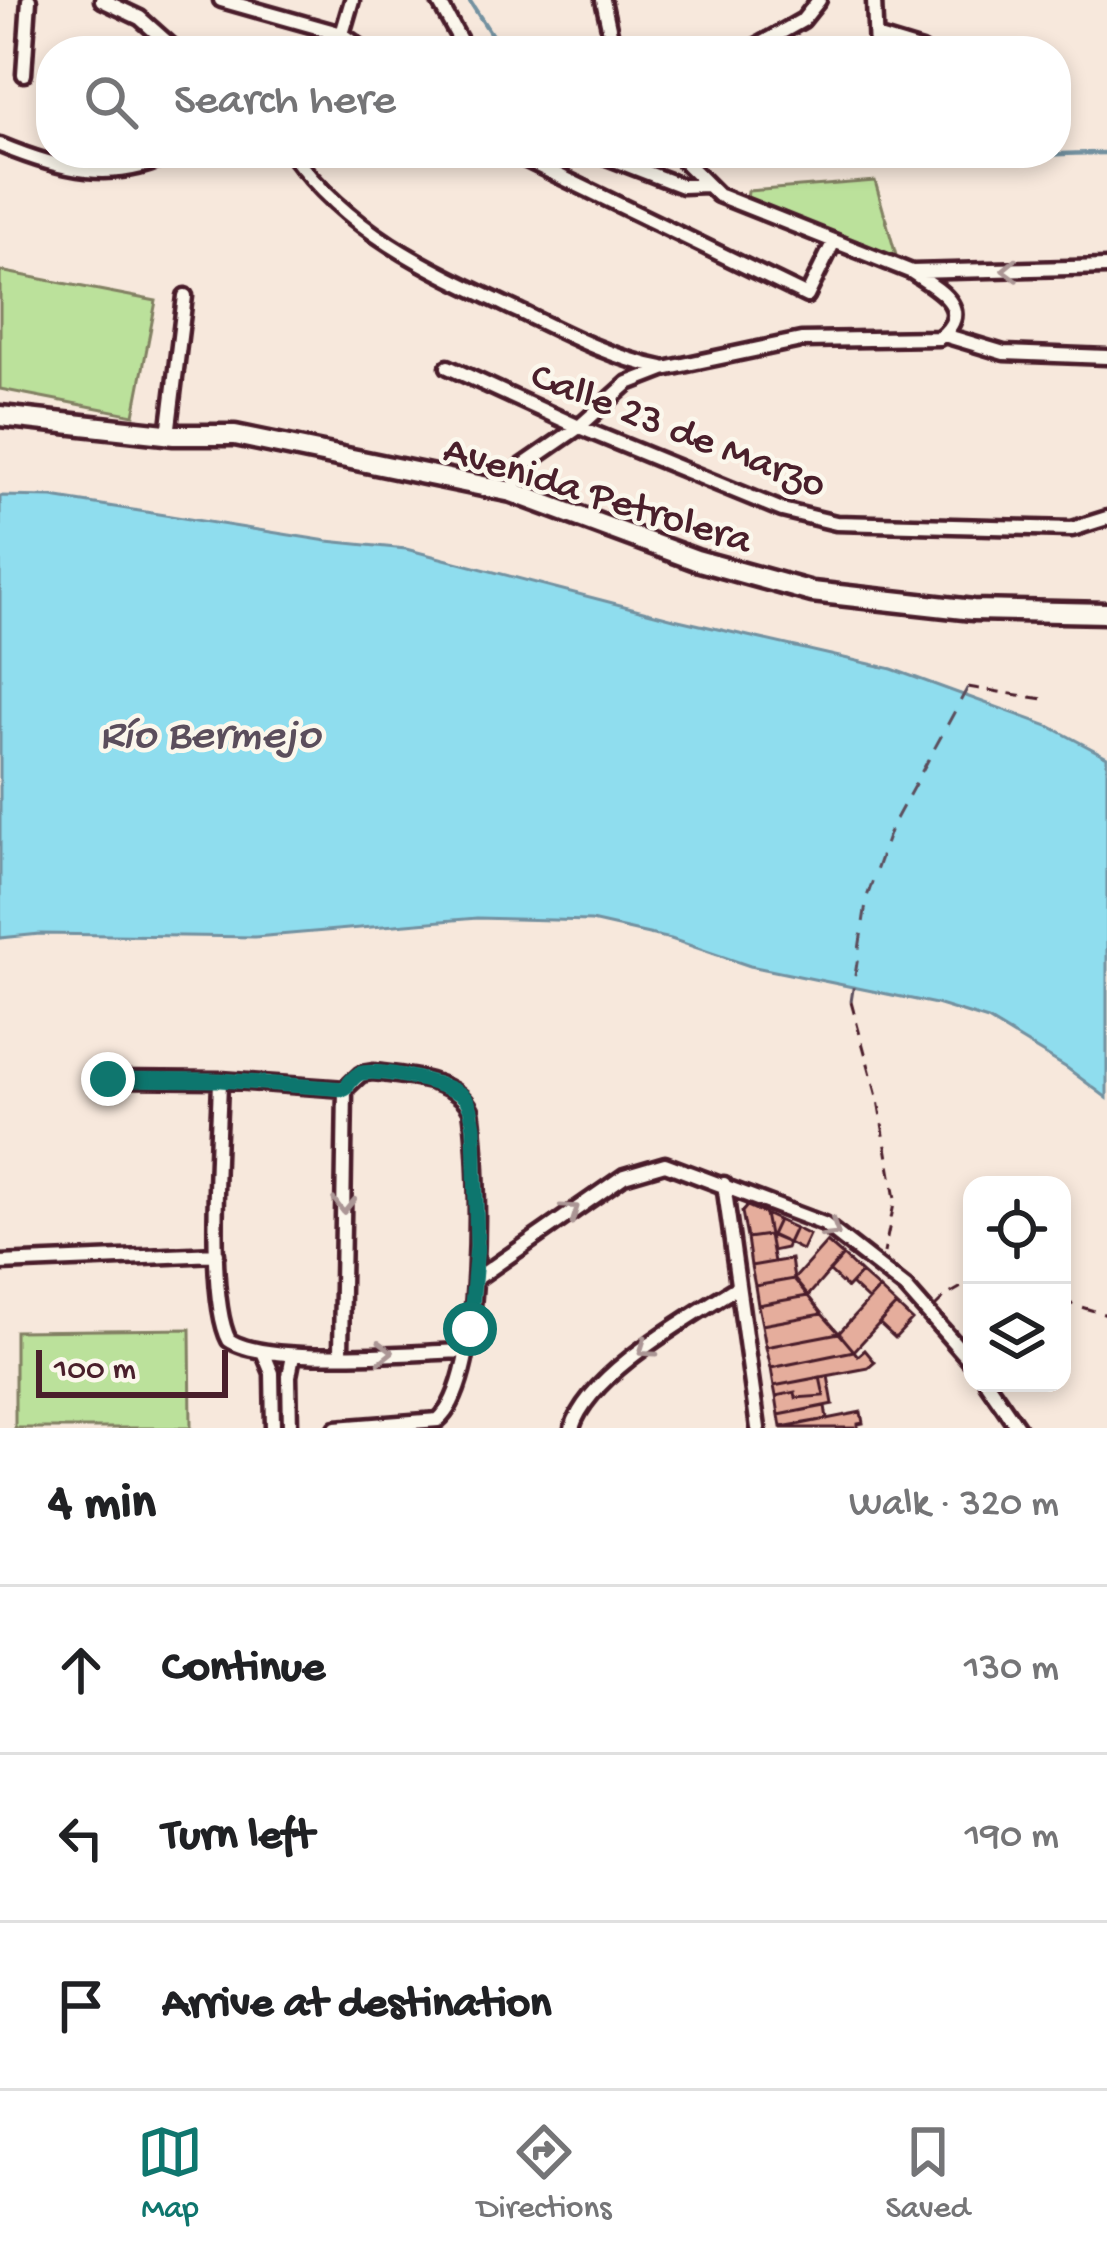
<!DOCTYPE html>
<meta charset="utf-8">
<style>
body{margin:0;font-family:"Gochi Hand",sans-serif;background:#f2f2f2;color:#202124}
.controls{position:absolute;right:36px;bottom:36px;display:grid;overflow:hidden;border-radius:24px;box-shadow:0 6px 18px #0003}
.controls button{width:108px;height:108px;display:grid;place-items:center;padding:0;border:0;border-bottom:3px solid #e0e0e0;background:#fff;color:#202124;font:60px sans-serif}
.scale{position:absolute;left:36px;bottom:30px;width:192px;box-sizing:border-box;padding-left:12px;border:6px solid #4a1f2b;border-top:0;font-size:33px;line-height:42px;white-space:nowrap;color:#4a1f2b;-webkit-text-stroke:9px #fbf7ec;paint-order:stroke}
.stop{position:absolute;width:36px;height:36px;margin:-27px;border:9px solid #0f766e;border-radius:50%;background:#fff}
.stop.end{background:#0f766e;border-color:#fff;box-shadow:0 3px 12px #0008}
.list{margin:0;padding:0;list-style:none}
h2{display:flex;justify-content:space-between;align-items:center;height:156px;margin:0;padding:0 48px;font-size:51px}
h2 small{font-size:39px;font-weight:400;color:#757577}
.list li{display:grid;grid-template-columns:78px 1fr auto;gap:36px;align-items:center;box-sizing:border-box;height:168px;padding:0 48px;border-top:3px solid #e0e0e0}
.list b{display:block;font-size:45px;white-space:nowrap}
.list em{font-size:39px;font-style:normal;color:#757577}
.icon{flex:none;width:66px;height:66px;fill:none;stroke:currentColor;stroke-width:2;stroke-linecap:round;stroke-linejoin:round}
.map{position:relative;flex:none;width:1107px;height:1428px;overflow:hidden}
.search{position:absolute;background:#fff;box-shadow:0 6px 18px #0003;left:36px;right:36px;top:36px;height:132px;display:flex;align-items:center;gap:30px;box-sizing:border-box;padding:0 42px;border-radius:48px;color:#757577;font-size:45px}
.sheet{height:660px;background:#fff}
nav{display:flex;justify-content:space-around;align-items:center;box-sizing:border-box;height:168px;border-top:3px solid #e0e0e0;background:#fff;font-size:33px;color:#757577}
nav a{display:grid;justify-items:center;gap:6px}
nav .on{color:#0f766e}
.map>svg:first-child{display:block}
</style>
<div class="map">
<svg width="1107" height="1428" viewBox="0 0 1107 1428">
<rect width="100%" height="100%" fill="#f7e8dc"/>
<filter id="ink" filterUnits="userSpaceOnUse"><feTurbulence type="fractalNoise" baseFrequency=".00833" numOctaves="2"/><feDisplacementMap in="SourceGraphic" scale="24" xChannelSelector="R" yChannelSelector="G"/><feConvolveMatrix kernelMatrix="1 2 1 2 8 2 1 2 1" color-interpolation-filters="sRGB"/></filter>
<g filter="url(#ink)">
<path fill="#bbe19b" stroke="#828063" stroke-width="3" d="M875,181L897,259L747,200L748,191Z
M0,271L156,301L134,415L0,389Z
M190,1329L191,1428H15V1331Z"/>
<path fill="#8fddee" stroke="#7391a0" stroke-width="3" d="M0,496L52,497L327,541L406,549L674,619L892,669L1051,727L1107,757V1098L1067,1068L988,1020L936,1004L750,966L671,939L591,921L477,918L255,937L40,934L0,938Z"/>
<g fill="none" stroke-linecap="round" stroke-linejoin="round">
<path stroke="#7391a0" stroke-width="4.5" d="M469,0L502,51
M695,153C830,183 970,153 1107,153"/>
<path stroke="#5b4e5c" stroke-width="3" stroke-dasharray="15 12" stroke-linecap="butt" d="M851,1002L867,897L891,828L968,687"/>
</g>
<path fill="#e5ad9c" stroke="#4a1f2b" stroke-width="3" d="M747,1206L765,1214L769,1235L747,1238L742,1212Z
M765,1214L778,1220L771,1235H769Z
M778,1220L795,1228L788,1243L771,1235Z
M795,1228L809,1235L802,1250L788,1243Z
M769,1235L774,1262L751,1266L747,1238Z
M769,1235L788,1243L786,1248L772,1251Z
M827,1242L843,1256L808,1296L794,1279Z
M843,1256L861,1273L847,1288L829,1271Z
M791,1259L794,1279L755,1286L751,1266Z
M861,1273L879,1289L868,1300L851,1284Z
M794,1279L808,1296L758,1305L755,1286Z
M879,1289L896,1305L854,1351L839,1333Z
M808,1296L822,1314L762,1325L758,1305Z
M896,1305L912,1320L895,1338L879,1323Z
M822,1314L839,1333L766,1347L762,1325Z
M839,1333L854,1351L771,1368L766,1347Z
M865,1350L875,1362L868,1368L774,1386L771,1368L854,1351L858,1356Z
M828,1376L833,1404L779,1415L776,1396L795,1392L796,1398L824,1396L820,1377Z
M820,1377L824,1396L796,1398L795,1392L776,1396L774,1386Z
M825,1406L827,1419L781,1427L779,1415Z
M861,1412L863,1423L858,1424V1428H781Z"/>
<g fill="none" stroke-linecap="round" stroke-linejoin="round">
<defs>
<path id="minor" d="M102,0L140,18L177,51
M221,0L342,34L366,51
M438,0L466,51
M603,0L614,51
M874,0L876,51
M342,34L352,0
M876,37L922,51
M748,51L803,20L819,0
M24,74L29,0
M1056,81L1057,80
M0,145C58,169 115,185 174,153
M291,153C353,237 433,271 525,314C570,336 613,358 662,368
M512,153L807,296L834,241
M596,153L682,186L707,185
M676,153L718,195L912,272L1107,267
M944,335L1004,353L1107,357
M448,367L579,427L782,510L836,523L1072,529L1107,518
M168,435L185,296
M512,492L521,467L579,427L628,383L664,369L801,340L939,338C976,308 937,289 912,272
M108,1079L220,1080L345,1089
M220,1080C219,1136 206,1297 229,1340C266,1366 414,1352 466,1351
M724,1184L758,1428
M0,1263L217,1254
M476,1279L624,1176L665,1164L824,1224L906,1288L972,1363
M264,1354L272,1373L273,1428
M987,1383L1018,1428
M290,1428L289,1376L293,1356
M336,1428L438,1420C485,1381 480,1169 471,1110C455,1078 405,1076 373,1072L361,1074L345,1089L341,1353
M572,1428C589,1373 689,1318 737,1287"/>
<path id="highway" d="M0,416L174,435H235L512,492L696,560L812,592L973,610L1107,613"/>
</defs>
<use href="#minor" stroke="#4a1f2b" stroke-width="21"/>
<use href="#highway" stroke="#4a1f2b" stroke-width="27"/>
<path stroke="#4a1f2b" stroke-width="3" stroke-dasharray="12 9" stroke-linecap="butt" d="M968,687L1043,699
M851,1002L878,1100L895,1199L884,1253
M1062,1301L1107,1315
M935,1307L946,1296L972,1281"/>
<use href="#minor" stroke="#fbf7ec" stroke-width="12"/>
<use href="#highway" stroke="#fbf7ec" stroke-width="18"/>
</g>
<defs><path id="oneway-chevron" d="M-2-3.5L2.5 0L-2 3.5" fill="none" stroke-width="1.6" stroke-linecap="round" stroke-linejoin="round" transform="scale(3)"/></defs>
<g stroke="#ab9695">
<use href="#oneway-chevron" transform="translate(1010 270) rotate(178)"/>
<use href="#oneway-chevron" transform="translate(344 1205) rotate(91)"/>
<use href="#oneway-chevron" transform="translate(571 1211) rotate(-35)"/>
<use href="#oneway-chevron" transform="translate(832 1230) rotate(32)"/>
<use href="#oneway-chevron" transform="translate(646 1349) rotate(145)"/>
<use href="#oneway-chevron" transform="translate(385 1352) rotate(-1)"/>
</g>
</g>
<g fill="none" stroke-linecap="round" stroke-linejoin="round" filter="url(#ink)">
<path stroke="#0f766e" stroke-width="15" d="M108,1079L220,1080L345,1089C350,1082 352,1078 359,1074C377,1067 452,1083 465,1098C472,1106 472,1117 474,1127L477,1246L470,1329"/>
</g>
<g text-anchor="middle" stroke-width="9" stroke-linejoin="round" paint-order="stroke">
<g font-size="42" fill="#4a1f2b" stroke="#fbf7ec">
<text transform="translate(680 426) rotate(21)" y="15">Calle 23 de Marzo</text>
<text transform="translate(599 491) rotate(17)" y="15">Avenida Petrolera</text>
</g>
<g font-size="45" font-style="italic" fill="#5b4e5c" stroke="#fbf7ec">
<text x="210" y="746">Río Bermejo</text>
</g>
</g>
</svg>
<div class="controls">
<button><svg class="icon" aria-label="locate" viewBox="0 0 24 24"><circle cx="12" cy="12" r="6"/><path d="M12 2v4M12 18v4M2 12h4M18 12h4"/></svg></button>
<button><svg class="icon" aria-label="layers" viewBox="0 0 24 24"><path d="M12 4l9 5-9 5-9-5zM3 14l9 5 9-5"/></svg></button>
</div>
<div class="scale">100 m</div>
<div class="stop" style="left:470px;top:1329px"></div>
<div class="stop end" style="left:108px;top:1079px"></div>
<div class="search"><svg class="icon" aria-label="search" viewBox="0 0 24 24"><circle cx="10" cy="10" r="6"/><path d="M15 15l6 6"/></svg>Search here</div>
</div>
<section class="sheet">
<h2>4 min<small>Walk · 320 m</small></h2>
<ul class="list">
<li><svg class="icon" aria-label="ahead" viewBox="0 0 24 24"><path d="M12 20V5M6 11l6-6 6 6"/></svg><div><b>Continue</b></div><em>130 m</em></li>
<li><svg class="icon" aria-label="left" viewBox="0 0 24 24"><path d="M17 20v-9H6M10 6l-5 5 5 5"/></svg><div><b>Turn left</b></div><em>190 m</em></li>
<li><svg class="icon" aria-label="arrive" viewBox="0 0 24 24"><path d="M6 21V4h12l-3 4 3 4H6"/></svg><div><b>Arrive at destination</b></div></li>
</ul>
</section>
<nav>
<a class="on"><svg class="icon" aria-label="map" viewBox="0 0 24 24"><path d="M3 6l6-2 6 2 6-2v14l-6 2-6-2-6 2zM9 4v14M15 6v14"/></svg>Map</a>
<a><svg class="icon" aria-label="directions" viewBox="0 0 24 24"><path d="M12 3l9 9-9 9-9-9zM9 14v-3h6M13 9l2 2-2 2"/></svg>Directions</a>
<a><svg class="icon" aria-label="saved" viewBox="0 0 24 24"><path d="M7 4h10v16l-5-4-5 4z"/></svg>Saved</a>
</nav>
